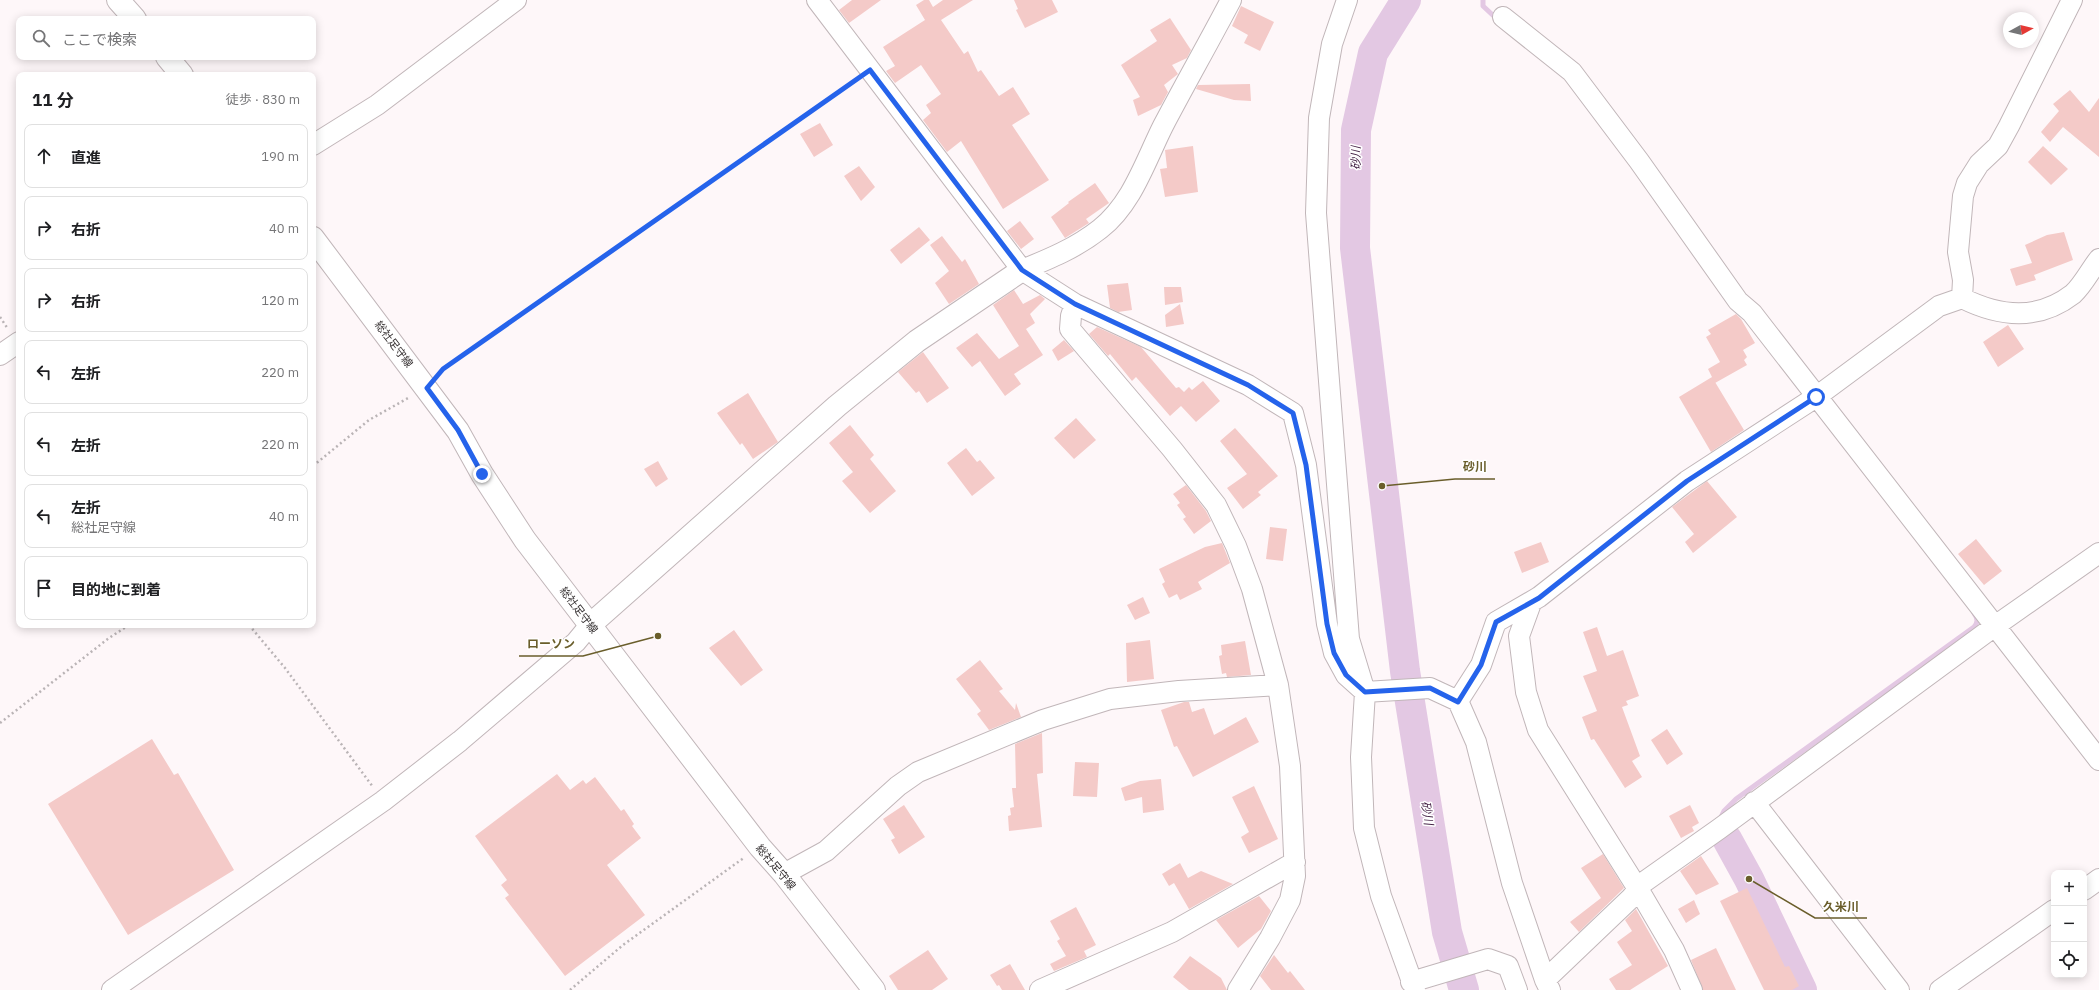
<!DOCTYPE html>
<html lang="ja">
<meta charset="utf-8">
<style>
body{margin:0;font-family:"IBM Plex Sans","Noto Sans JP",sans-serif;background:#f6f6f6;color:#202124}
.controls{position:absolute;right:12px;bottom:12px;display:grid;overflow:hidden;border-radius:8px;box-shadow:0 2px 10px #0003}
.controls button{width:36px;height:36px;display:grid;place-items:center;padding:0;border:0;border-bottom:1px solid #e0e0e0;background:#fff;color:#202124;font:20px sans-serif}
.compass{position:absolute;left:2003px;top:12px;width:36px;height:36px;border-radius:50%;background:#fff;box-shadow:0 2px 10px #0003;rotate:82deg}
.stop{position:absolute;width:12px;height:12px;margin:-9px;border:3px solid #2563eb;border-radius:50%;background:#fff}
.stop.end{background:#2563eb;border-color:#fff;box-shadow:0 1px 4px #0008}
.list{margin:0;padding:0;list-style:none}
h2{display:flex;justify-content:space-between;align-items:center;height:52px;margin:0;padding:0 16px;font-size:17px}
h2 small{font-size:13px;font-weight:400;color:#757577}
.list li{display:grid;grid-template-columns:26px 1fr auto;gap:12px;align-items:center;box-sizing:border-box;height:64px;margin:0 8px 8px;padding:0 8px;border:1px solid #e0e0e0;border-radius:8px}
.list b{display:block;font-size:15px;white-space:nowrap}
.list p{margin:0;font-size:13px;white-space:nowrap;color:#757577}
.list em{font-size:13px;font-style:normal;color:#757577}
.icon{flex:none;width:22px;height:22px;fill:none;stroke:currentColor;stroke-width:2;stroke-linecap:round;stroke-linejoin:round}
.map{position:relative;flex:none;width:2099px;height:990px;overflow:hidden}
.search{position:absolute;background:#fff;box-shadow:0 2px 10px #0003;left:16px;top:16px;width:300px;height:44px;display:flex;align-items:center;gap:10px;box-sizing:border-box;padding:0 14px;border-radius:8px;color:#757577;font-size:15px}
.panel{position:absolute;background:#fff;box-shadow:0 2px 10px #0003;left:16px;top:72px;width:300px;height:556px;border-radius:8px}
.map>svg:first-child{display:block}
</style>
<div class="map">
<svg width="2099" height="990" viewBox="0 0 2099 990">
<rect width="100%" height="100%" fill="#fef7f9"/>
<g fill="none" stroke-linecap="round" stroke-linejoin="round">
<path stroke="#e3c8e3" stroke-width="5" d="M1483,0V6L1498,20
M1719,821L1724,811L1736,799L1974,627C1978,622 1978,619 1974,613
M1723,830L1727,839"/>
<path stroke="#e3c8e3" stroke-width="30" d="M1406,0L1373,53L1356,130L1355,248L1405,671L1447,932L1464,990
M1727,839L1749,879L1802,990"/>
</g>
<path fill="#f4cac8" d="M852,0H881L849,23L839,10Z
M924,0H929L933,7L943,0H973L941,20L964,54L968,51L978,72L981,70L999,96L1013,87L1030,114L1012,125L1049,180L1003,209L961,141L947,152L923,120L931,113L926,105L941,94L921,65L895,83L886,71L895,66L883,47L925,20L916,5Z
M1014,0H1052L1058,12L1025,28L1016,10L1018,9Z
M1241,6L1274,22L1260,51L1244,43L1248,35L1232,26Z
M1170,18L1191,50L1187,58L1172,65L1178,74L1164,85L1168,92L1161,105L1138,116L1133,100L1140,97L1121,65L1157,41L1150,30Z
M1250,84L1251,101L1234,100L1196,89L1198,85Z
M2070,90L2089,112L2099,98V157L2063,127L2050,142L2041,132L2059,111L2053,104Z
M820,123L833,145L814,157L800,134Z
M1193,146L1198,192L1165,197L1160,169L1167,168L1165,150Z
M2043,146L2068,169L2051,185L2028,162Z
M859,166L875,187L861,201L844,176Z
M1095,183L1109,203L1086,219L1089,223L1065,238L1051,217L1069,203L1068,202Z
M1020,221L1034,239L1021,249L1007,231Z
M919,227L930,240L901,264L890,250Z
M2064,232L2073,260L2034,275L2036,280L2016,286L2010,269L2032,263L2025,245L2047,235Z
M942,236L962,262L965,259L979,284L949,304L935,283L949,271L930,245Z
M1128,283L1132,310L1118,312L1110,308L1107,285Z
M1164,287H1181L1183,302L1165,305Z
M1014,290L1023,304L1040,295L1045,299L1030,314L1035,323L1026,329L1043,355L1014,374L1021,384L1005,396L980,361L972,367L956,348L977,333L999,359L1019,346L993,305Z
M1180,304L1184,324L1166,327L1165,315Z
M1736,314L1741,319L1755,343L1743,350L1747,357L1744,360L1747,365L1715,383L1708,369L1720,362L1706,337L1711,334L1708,330Z
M2008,325L2024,349L1998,367L1983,342Z
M1097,327L1141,347L1176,388L1179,387L1184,392L1189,387L1192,390L1203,381L1220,401L1196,422L1181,406L1170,416L1136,377L1132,381L1110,354L1108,356L1089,334Z
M1064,340L1074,351L1058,361L1052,350Z
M923,352L949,388L927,403L919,391L916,393L898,372Z
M1712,377L1744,430L1711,452L1679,397Z
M748,393L778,442L753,459L742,443L740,445L717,413Z
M1076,418L1096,440L1074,459L1054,438Z
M850,425L874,455L870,459L896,491L870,513L842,481L853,472L829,443Z
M1235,428L1278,476L1258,492L1261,495L1243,509L1227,488L1247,474L1220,441Z
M966,448L977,462L980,460L995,478L972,496L947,463Z
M658,461L668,479L656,487L644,469Z
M1707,481L1737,517L1693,553L1685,542L1694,534L1672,507Z
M1186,485L1206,511L1211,521L1194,534L1183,519L1186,517L1177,505L1180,503L1173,494Z
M1270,527L1287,529L1283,561L1266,559Z
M1976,539L2002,571L1984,585L1958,554Z
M1541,542L1549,562L1522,573L1514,552Z
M1222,543L1230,563L1198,582L1202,589L1180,600L1177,594L1169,598L1162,584L1165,582L1159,569L1205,547Z
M1143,597L1150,613L1135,620L1127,605Z
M1597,627L1607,656L1623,650L1639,696L1626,701L1628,705L1622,707L1640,756L1632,761L1642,777L1625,788L1594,739L1591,740L1582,717L1597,711L1583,676L1597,671L1583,632Z
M734,630L763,670L741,686L709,648Z
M1150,640L1154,679L1127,682L1126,643Z
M1245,641L1251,675L1227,677L1226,673L1222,674L1219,656L1222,655L1221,645Z
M980,660L1003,689L999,691L1015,710L1016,703L1021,717L989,730L977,714L981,711L956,679Z
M1184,702H1189L1192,712L1204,708L1214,735L1246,717L1259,742L1193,777L1177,746L1174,747L1161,710Z
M1667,729L1683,754L1667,765L1651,740Z
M1042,733L1043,773L1037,774L1042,827L1009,831L1008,816L1011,815L1010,808L1014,807L1012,788H1016L1015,744Z
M152,739L174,775L178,773L234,870L128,935L48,804Z
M1075,762L1099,763L1097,797L1073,796Z
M557,774L570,790L583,780L586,784L595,777L621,811L624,809L634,824L632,826L641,838L607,865L645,915L565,976L505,898L509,895L501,885L507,880L475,836Z
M1161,779L1164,810L1143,813L1142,797L1125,801L1121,788L1140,781Z
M1254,786L1278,839L1249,853L1241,837L1249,832L1232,797Z
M904,805L925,837L899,854L891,840L895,838L883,819Z
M1690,805L1699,823L1692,827L1694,831L1681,838L1669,816Z
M1603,854L1624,888L1579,932L1570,922L1601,898L1581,868Z
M1701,856L1719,884L1696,895L1680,871Z
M1180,863L1188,878L1201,871L1233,884L1189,909L1174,883L1169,886L1162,874Z
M1747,888L1785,967L1789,966L1799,986L1792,990H1764L1720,901Z
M1259,896L1271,911L1261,929L1238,948L1216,920Z
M1694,900L1700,914L1686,923L1678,909Z
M1076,907L1096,945L1084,951L1087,957L1054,971L1050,964L1066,956L1057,941L1060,939L1050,921Z
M1636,909L1668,966L1630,990H1616L1609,979L1632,965L1617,942L1632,931L1625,920Z
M1716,948L1736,990H1703L1691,960Z
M928,950L948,979L932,990H898L889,976Z
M1274,955L1288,973L1290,971L1305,990H1271L1260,976Z
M1190,956L1221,978L1227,990H1189L1173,977Z
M1010,964L1025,990H1002L999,985L997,986L990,975Z"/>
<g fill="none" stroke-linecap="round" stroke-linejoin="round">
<defs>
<path id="street" d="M817,0L1022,270L1075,304L1248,385L1293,413L1306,465L1327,624L1334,653L1346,675L1365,692L1430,688L1458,701L1476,742L1512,883L1545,980L1550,990
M1347,0L1332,44L1319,118L1316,213L1349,639L1365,692L1361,757L1364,828L1381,896L1415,990
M1503,17L1572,72L1639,161L1738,301L1752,313L2099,760
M313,145L377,105L516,0
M1022,270C1049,259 1076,248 1100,229C1132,204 1145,162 1163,126C1185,84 1209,42 1231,0
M1962,298L1963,280L1958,252L1963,196L1967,183L1979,164L1998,146L2009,126L2072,0
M1075,304L1071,316L1070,329L1172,449L1216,505L1236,546L1252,589L1278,685L1290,766L1295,876L1290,900L1270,938L1238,990
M0,355L19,342
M1531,603L1519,636L1526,692L1538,730L1643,897L1674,950L1692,990
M1458,701L1481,665L1496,622L1539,597L1687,481L1816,397L1939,306L1962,298C2000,317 2038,321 2073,294C2083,285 2091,269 2099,259
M1754,802L1899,990
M784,874L826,851L898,786L918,772L1043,720L1110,699L1179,691L1278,685
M2084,890L2099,879
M1508,966L1517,990
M1545,980L1631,898L1644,882L1719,829L1995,626L2099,553
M1411,982L1488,959L1508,966
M112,990L383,801L460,741L576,642L590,625
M1040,990L1172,932L1295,862
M1940,990L2054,910"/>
<path id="secondary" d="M118,0L135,19
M167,57L182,75
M313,238L458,431L482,474L525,540L760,847L784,874L874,990
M590,625L837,406L917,341L1022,270"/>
</defs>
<use href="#street" stroke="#c1b6b9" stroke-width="22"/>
<use href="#secondary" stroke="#c1b6b9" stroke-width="24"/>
<path stroke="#bab4b6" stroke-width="2.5" stroke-dasharray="2 3" stroke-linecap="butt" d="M0,317L8,329
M438,374L443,369L856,80
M313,466L369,420L410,397
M249,625L285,668L373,787
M0,723L109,638L129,625
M570,990L623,945L745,857"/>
<use href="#street" stroke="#fff" stroke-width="20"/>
<use href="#secondary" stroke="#fff" stroke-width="22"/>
</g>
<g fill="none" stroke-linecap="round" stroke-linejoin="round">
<path stroke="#2563eb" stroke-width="5" d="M482,474L458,430L427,388L443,369L870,70L1022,270L1075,304L1248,385L1293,413L1306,465L1327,624L1334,653L1346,675L1365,692L1430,688L1458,702L1481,665L1496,622L1539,598L1687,481L1816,397"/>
</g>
<g text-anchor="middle" stroke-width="3" stroke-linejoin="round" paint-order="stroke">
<g font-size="11" fill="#342f30" stroke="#fff">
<text transform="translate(394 344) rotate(53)" y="4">総社足守線</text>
<text transform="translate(579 610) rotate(53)" y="4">総社足守線</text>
<text transform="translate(776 867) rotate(50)" y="4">総社足守線</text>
</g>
<g font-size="12" font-style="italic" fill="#421f43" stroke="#fff">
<text transform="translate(1356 158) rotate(-90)" y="4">砂川</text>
<text transform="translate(1427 813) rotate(81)" y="4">砂川</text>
</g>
</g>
<path fill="none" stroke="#6a5e2b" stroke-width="1.5" d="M1382 486L1455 479H1495M658 636L583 656H519M1749 879L1815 918H1867"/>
<g fill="#6a5e2b" stroke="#fff" stroke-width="1.5">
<circle cx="1382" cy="486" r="4"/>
<circle cx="658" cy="636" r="4"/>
<circle cx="1749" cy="879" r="4"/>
</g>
<g font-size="12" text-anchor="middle" font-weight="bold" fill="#6a5e2b" stroke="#fff" stroke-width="3" stroke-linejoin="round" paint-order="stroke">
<text x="1475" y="471">砂川</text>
<text x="551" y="648">ローソン</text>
<text x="1841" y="911">久米川</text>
</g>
</svg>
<div class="controls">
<button>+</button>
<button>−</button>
<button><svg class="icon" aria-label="locate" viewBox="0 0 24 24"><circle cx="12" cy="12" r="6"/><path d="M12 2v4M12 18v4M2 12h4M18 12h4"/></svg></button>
</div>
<svg class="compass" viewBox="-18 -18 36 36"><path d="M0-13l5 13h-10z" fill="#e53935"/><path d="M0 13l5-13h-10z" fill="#757577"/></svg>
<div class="stop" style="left:1816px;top:397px"></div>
<div class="stop end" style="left:482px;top:474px"></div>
<div class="search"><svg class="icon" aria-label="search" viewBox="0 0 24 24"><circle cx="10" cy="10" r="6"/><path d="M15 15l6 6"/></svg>ここで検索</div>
<section class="panel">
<h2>11 分<small>徒歩 · 830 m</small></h2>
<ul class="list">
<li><svg class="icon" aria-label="ahead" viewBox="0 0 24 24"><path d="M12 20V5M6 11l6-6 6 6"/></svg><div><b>直進</b></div><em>190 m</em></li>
<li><svg class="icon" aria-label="right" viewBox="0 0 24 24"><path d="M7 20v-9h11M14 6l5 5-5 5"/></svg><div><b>右折</b></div><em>40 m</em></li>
<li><svg class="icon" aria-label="right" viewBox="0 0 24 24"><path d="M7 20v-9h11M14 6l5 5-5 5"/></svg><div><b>右折</b></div><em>120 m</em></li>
<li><svg class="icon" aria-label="left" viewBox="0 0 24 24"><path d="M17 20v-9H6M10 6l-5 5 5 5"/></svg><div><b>左折</b></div><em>220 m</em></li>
<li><svg class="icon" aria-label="left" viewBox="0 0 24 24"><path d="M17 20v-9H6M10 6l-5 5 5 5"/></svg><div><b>左折</b></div><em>220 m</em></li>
<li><svg class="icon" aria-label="left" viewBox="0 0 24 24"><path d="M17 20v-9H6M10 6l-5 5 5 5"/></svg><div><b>左折</b><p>総社足守線</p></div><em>40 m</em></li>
<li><svg class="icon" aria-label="arrive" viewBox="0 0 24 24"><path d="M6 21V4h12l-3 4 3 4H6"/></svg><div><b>目的地に到着</b></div></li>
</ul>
</section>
</div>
